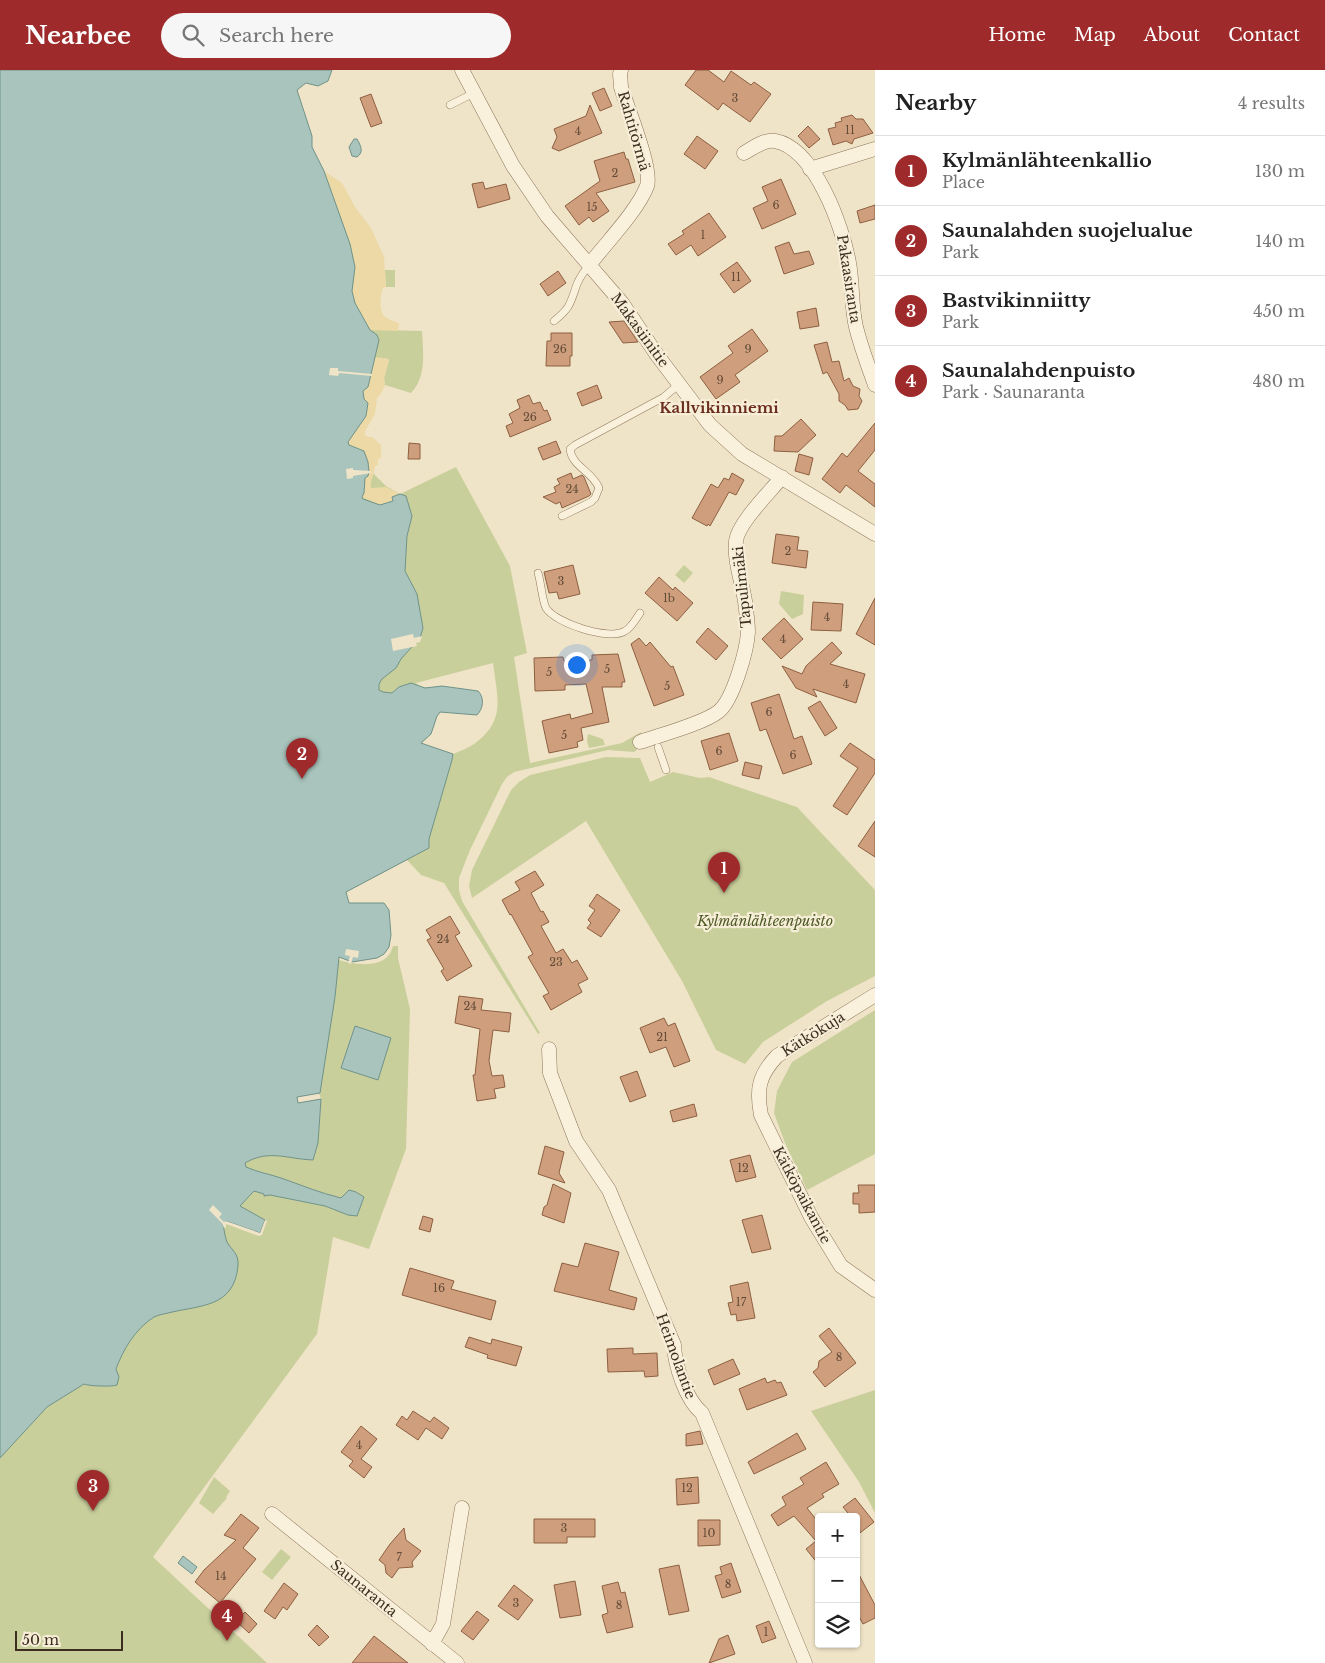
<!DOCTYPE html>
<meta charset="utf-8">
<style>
body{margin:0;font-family:"Libre Baskerville",serif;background:#f6f6f6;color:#222}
.controls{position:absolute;right:15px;bottom:15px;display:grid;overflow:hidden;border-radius:5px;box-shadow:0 1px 4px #0004}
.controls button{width:45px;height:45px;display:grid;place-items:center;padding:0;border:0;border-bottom:1px solid #e0e0e0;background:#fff;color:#222;font:25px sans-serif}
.scale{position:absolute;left:15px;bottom:12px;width:108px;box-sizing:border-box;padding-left:5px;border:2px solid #3d2e20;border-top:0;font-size:14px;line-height:18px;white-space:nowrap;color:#3d2e20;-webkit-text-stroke:4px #f7eed8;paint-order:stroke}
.you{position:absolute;left:576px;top:594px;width:18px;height:18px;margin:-12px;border:4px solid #fff;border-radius:50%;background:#1a73e8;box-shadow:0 0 0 8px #1a73e833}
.badge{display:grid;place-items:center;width:32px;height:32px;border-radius:50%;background:#9e2a2b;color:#fff;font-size:16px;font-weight:700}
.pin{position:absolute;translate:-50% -41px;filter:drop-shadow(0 1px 2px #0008)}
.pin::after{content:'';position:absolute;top:26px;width:18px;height:15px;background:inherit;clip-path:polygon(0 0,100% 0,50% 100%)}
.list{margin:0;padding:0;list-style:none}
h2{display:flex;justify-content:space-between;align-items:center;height:65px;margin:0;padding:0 20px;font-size:21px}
h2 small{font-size:16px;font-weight:400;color:#767676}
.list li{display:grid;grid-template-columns:32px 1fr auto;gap:15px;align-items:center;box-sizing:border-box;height:70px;padding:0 20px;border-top:1px solid #e0e0e0}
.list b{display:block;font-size:19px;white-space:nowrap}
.list p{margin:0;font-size:16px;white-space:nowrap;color:#767676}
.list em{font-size:16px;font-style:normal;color:#767676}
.icon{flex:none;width:28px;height:28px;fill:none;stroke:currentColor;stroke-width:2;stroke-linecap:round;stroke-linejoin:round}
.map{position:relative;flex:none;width:875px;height:1593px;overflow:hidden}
header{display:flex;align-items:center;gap:30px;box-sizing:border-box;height:70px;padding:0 25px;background:#9e2a2b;color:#fff}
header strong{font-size:24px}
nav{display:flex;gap:28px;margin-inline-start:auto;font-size:18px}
.search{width:350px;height:45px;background:#f6f6f6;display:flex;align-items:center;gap:12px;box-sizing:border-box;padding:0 18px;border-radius:28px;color:#767676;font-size:19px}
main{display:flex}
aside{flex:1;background:#fff}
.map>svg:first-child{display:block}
</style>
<header>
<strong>Nearbee</strong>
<div class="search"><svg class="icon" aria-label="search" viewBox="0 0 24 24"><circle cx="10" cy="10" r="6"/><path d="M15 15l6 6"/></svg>Search here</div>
<nav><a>Home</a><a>Map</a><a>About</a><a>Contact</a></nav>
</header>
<main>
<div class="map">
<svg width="875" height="1593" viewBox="0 0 875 1593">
<rect width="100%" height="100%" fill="#f0e4c8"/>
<path fill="#c9cf9b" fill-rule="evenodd" d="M305,45L312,66V77L324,101L386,260L422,261C423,281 427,307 411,323L385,315L384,308L389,290L384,288L363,366L373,403L386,416L400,424L456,397L510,496L527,583L514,587L530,693L622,673L641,662V666L633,669L637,680L634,682L608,680L514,702L507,707L502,714L470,780L459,808V820L462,831L540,963L538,964L444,813L421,805L407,790L346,822L349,833L339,890C351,894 377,898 387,887C390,885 392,879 393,876H398V888L410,939L406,1079L369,1179L333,1167L317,1264L153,1487L267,1593H0V1075ZM493,593C497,627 507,650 474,674C468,678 460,681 453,684L421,674L431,664L437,646L441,642L442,616C433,617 423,620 416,613ZM319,1023L321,1029L298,1033L297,1027ZM284,1109L320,1123L341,1128L349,1120L348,1145L325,1136L275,1126Z
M385,200H395V217H386Z
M684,495L693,503L684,513L675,505Z
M781,521L804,525L803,544L792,549L779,534Z
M588,664L603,669L605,675L589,678L587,671Z
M606,687L640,688L650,712L673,702L700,708L709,707L797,737L875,820V906L827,931L763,972L745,994L716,980L682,911L586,751L472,828L469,816L472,800L511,720L519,712L530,705Z
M875,940V1084L807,1120L785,1073L774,1043L777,1021L792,992Z
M875,1320V1443L859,1412L811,1341Z
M214,1407L230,1421L226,1427L227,1428L213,1444L199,1433Z
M281,1479L291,1487L272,1510L262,1502Z"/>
<path fill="#ecd9a5" d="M324,101L342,113L355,137L371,158L384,187L386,217L383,218C380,225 379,240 384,246C387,249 394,251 399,253L398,261L370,260L355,233L352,221L355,197L350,174Z
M375,287L389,289L384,308L385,315L382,322L377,328L375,344L365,361V365L368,367H372L381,375V388L378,389V395L375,396C374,404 370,411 371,418L386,417L400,424L396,425L393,431L380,435L362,427L364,423L365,408L368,406L357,378L349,375L348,372L361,353L364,329L363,320L368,316Z"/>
<path fill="#a9c4bc" stroke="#6f938a" d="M0,0H332L328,11L318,16L306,13L297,20L312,66V77L324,101L350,174L355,197L352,221L355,233L370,260L377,265L379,270L368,317L363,321L364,329L368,333L366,346L348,372L349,375L364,381L368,392L369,402L368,406L365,408L364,423L362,427L363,429L380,435L393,431L392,427L400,424L406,426L412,446L407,466L405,501L417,524L423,558L420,568L401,589L396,598L382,609L379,614V620L383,622L392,623L399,617L411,613L425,618L442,616L478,621C485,628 483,639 477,645L440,642L437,646L431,664L421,673L453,684L452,690L429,769V778L346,822L349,833H384L389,840L391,865L389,877L384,884L377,888L352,892L339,887L335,927L320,1023L297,1027L298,1033L321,1029L318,1073L313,1090C287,1089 269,1079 245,1093L246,1097C257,1102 269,1104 281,1108C301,1115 320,1123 341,1128L349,1120L356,1122L364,1127L357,1146L348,1145L325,1136L270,1125L264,1126V1124L254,1121L240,1136L265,1150L260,1163L226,1151L223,1154C224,1159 225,1167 227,1172C232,1181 239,1183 238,1196C234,1238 200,1235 168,1243C164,1244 158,1245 154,1247C135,1259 123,1280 116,1299L119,1307L117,1315C112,1317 88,1316 84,1314L47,1337L0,1388Z
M354,69H357C361,76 364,82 357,87L352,86L349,77Z
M355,956L391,968L378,1010L341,998Z
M183,1486L197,1497L192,1504L178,1493Z"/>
<path fill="#f0e4c8" d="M330,298H338V301L372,304V306L339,303L338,306L329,305Z
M353,398V400L371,401V403L353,406V408L347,409L346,399Z
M413,564L414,568L422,566L420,572L416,573L417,576L393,581L391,569Z
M346,879L359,881L358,888L353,887L351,894L348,893L350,886L345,885Z
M213,1135L222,1144L219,1147L224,1152L226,1151L260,1163L265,1150L267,1151L262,1165L259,1166L226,1154V1157L224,1158L222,1153L209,1140Z"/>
<path fill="#cf9f7d" stroke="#8d5f41" d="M696,0H708L724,12L731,1L751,15L754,12L771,24L750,52L723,33L718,40L685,15Z
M604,18L612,36L600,41L592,23Z
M371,24L382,53L371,57L360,28Z
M590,35L602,63L559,81L552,78L557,67L554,59L586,46Z
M852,45L856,49H863L873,63L854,69L852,74L846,71L833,75L828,59L836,57L835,53L842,51L841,48Z
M808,56L820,69L809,78L798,66Z
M697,66L718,81L705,99L684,84Z
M624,82L626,89H628L635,112L596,123L609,141L593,152L589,147L579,155L565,136L600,111L594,91Z
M781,109L796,144L762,159L753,138L768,131L762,117Z
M483,112L485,119L506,114L510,129L478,138L472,114Z
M875,135V149L860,153L857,141Z
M709,143L726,167L698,186L691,175L676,185L668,174L684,164L682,161Z
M789,172L794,184L809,181L814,194L784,204L775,177Z
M737,192L751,211L734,223L720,204Z
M558,201L566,213L548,226L540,214Z
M816,238L819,256L800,259L797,242Z
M624,251L638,272L623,273L609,252Z
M752,259L768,281L735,305L740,312L716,329L700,307L733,283L728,276Z
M551,263H572V286H570V296H546L547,271H551Z
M827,272L832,292L839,291L844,311L849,308L853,316L860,319L859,326L862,331L858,339L848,340L845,335L839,331V324L827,302L823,304L814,275Z
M597,315L602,328L582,336L577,323Z
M529,325L533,334L540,332L544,341L547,340L551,350L510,367L506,356L513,353L509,344L520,338L517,330Z
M801,349L816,365L798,382L774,381L775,366H782Z
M875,353V380L858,401L875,414V437L846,415L840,423L822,409L842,383L847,387Z
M556,371L561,383L543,390L538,378Z
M409,373L420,374V389H408Z
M799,384L813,388L809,405L795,401Z
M571,403L573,409L582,405L584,407L591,424L589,426L562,438L560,432L556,434L543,427L556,422L554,417L560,414L557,409Z
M732,403L744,410L736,425L729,422L710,456L708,454L707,456L692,448L711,414L718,418L724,408L729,410Z
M776,464L799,467L797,480L808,481L806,498L772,493Z
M573,495L580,524L559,529L557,522L549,523L544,502Z
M659,507L673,520L675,517L693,533L677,551L645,523Z
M875,528V575L856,564Z
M813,532L843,534L841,561L811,560Z
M784,548L803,569L781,589L762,569Z
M708,558L728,576L716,590L696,572Z
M639,568L646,576L650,572L671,597L673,596L684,625L654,636L631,574Z
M832,572L842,583L830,594L865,604L856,633L813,619L817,627L796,618L782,596L802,604L806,596Z
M618,584L625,612H622V617H602L609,652L581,658L583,670L577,672L578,677L549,683L542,651L570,644L571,649L593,643L586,614L565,615V620L535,621L534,588L563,587L564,591L592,590V585Z
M779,624L794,669L802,666L812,694L783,704L766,659L760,661L751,633Z
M820,631L837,658L825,666L808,638Z
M729,663L738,691L710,700L701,671Z
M850,673L875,690V703L847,745L833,736L858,698L840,686Z
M745,692L762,696L759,709L742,705Z
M875,751V787L858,776Z
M535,801L544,815L531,823L541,842L543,841L549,852L541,856L556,883L563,879L572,893L577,890L588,909L578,914L582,922L551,940L543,926L549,923L528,887L533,884L511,844L510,845L502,830L520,820L515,812Z
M597,824L620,840L601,867L587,858L591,853L588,850L595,840L589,836Z
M450,846L460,863L455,866L472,896L447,911L441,901L444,899L427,870L431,868L426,860Z
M459,926L483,929L481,940L511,943L509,962L493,960L489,991L492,1006L503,1005L505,1017L494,1019L496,1028L477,1031L473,1005H475L480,959L455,953Z
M664,948L668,956L675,953L690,991L674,997L666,977L650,983L640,958Z
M637,1001L646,1026L630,1032L620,1007Z
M694,1034L697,1046L673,1052L670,1041Z
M545,1076L564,1082L559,1103L565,1113L538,1104Z
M750,1085L756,1107L736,1112L730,1090Z
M553,1114L571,1123L564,1153L542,1145L544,1137L547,1135Z
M858,1115H875V1142L859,1143V1134H853V1123H859Z
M762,1145L771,1179L752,1183L742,1150Z
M423,1146L433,1149L430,1162L419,1159Z
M585,1173L619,1182L609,1220L637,1228L634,1240L554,1221L562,1193L578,1197Z
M410,1198L454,1211L451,1219L496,1231L491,1250L402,1225Z
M748,1212L755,1248L737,1251L736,1244L731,1245L728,1233L733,1232L730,1216Z
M829,1258L856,1293L825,1317L813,1302L818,1298L819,1291L832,1282L819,1266Z
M469,1267L491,1274L492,1269L522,1277L516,1296L487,1288L488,1285L465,1277Z
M633,1278V1284L657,1283L658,1306L645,1307L644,1301L608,1302L607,1279Z
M733,1289L740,1304L714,1315L708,1300Z
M765,1308L767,1313L775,1310L777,1313L781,1312L787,1325L747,1340L739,1319Z
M413,1341L430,1352L434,1347L449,1358L442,1369L426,1358L418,1370L396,1355L402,1346L407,1350Z
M361,1356L377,1369L361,1389L372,1397L364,1408L349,1396L353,1391L341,1382Z
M700,1361L703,1374L686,1376V1364Z
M797,1363L806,1379L754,1404L748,1392Z
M826,1392L839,1414L822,1424L824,1427L807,1438L819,1453V1495L806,1479L816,1471L794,1446L778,1456L771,1445L786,1435L782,1427L804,1414L800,1408Z
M698,1407L699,1433L677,1435L676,1409Z
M855,1428L874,1452L856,1466V1447H851L843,1437Z
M241,1444L259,1458L243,1478L256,1489L220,1533L195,1512L204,1500L236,1470L224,1465Z
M534,1449H595V1467H567V1473H534Z
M698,1450H720V1475L698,1476Z
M404,1458L406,1470L421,1481L412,1492L413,1497L399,1498L392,1508L386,1503L385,1495L379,1490L390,1474Z
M731,1493L741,1522L722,1528L715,1506L722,1504L720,1497Z
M679,1495L689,1541L669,1545L659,1499Z
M856,1499L875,1535V1548L863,1554L856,1541Z
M575,1511L581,1545L560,1548L554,1515Z
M618,1512L621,1523L625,1522L633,1557L607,1563L602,1545L608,1543L602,1516Z
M284,1513L298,1524L287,1540L283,1537L275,1549L264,1541Z
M514,1515L533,1530L518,1550L498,1536Z
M477,1541L489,1550L473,1570L461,1561Z
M245,1542L257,1554L249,1563L236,1551Z
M769,1551L776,1568L762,1573L756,1556Z
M317,1555L329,1567L319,1576L308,1565Z
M728,1565L735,1584L709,1593L719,1569Z
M374,1566L408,1593H352Z"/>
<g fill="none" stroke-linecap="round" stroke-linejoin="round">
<defs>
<path id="lane" d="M450,35L474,23
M554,251C571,237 570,234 577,214C580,207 585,200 590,194
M562,446L591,432L595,428L599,418C592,401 572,397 570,379L575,375L664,327L679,314
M538,503C541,512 542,530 546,538C555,553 609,571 625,561C631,558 636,549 640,543
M658,677L666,700"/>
<path id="street" d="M462,0L513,96L547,146L622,233L657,285L710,355L742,384L875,464
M744,83C753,78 764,69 775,71C815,78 843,158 849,193C853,214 851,236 856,257C861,277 868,296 875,315
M810,99L875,79
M590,194C606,173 638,140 647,116C653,100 627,37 621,17L620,4L621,0
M640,672C660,665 702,654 718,642C733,631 747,580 748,562C748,552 746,541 745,531C742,512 734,491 736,471C738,453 770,422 782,407
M875,925L777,986C759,1005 756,1019 761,1045L811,1147L841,1196L875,1220
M549,979L550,1003L576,1071L609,1120L674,1275C675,1296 686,1330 702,1343L805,1593
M272,1444L457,1593
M432,1574L443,1554L462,1438"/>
</defs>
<use href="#lane" stroke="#8d765c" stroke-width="8"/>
<use href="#street" stroke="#8d765c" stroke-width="15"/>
<use href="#lane" stroke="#faf1dc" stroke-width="7"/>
<use href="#street" stroke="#faf1dc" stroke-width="14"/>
</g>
<g text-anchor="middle" stroke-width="4.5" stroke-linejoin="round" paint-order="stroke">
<g font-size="11" fill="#624a37">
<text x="735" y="32">3</text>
<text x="850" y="64">11</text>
<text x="578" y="65">4</text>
<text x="615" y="107">2</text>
<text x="776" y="139">6</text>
<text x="592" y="141">15</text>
<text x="703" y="169">1</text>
<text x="736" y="211">11</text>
<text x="560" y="283">26</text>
<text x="748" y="283">9</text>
<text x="720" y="314">9</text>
<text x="530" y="351">26</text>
<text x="572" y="423">24</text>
<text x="788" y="485">2</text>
<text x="561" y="515">3</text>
<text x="669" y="532">1b</text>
<text x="827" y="551">4</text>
<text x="783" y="573">4</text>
<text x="607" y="603">5</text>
<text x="549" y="606">5</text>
<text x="846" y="618">4</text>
<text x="667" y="620">5</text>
<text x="769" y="646">6</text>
<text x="564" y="669">5</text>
<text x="719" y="685">6</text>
<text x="793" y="689">6</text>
<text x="443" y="873">24</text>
<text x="556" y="896">23</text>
<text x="470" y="940">24</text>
<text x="662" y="971">21</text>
<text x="743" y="1102">12</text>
<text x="439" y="1222">16</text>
<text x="741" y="1236">17</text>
<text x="839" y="1291">8</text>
<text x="359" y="1379">4</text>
<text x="687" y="1422">12</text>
<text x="564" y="1462">3</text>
<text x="709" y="1467">10</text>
<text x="399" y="1491">7</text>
<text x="221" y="1510">14</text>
<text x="728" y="1518">8</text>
<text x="516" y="1537">3</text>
<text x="619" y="1539">8</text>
<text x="766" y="1566">1</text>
</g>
<g font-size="14" fill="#3d2e20" stroke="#f7eed8">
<text transform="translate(634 61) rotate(74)" y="5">Rahtitörmä</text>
<text transform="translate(849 209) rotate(81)" y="5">Pakaasiranta</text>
<text transform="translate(640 260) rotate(54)" y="5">Makasiinitie</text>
<text transform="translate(742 517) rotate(-96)" y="5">Tapulimäki</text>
<text transform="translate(813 964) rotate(-32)" y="5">Kätkökuja</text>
<text transform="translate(802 1125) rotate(62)" y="5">Kätköpaikantie</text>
<text transform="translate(676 1286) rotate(70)" y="5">Heimolantie</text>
<text transform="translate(364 1518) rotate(39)" y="5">Saunaranta</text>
</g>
<g font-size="14" font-style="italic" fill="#4d5a26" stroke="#f7eed8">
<text x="765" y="856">Kylmänlähteenpuisto</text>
</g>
<g font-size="15" font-weight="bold" fill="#6b2e1e" stroke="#f7eed8">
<text x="719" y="343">Kallvikinniemi</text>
</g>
</g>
</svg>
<div class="controls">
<button>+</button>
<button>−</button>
<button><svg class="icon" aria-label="layers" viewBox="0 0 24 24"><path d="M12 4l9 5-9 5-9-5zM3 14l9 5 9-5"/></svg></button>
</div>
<div class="scale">50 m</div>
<div class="you"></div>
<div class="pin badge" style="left:724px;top:823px">1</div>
<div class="pin badge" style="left:302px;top:709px">2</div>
<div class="pin badge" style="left:93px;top:1441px">3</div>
<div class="pin badge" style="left:227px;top:1571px">4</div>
</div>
<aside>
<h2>Nearby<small>4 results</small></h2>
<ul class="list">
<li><span class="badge">1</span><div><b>Kylmänlähteenkallio</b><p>Place</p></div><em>130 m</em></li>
<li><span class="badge">2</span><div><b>Saunalahden suojelualue</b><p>Park</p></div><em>140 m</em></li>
<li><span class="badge">3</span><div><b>Bastvikinniitty</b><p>Park</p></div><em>450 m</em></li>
<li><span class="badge">4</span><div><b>Saunalahdenpuisto</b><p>Park · Saunaranta</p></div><em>480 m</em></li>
</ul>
</aside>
</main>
